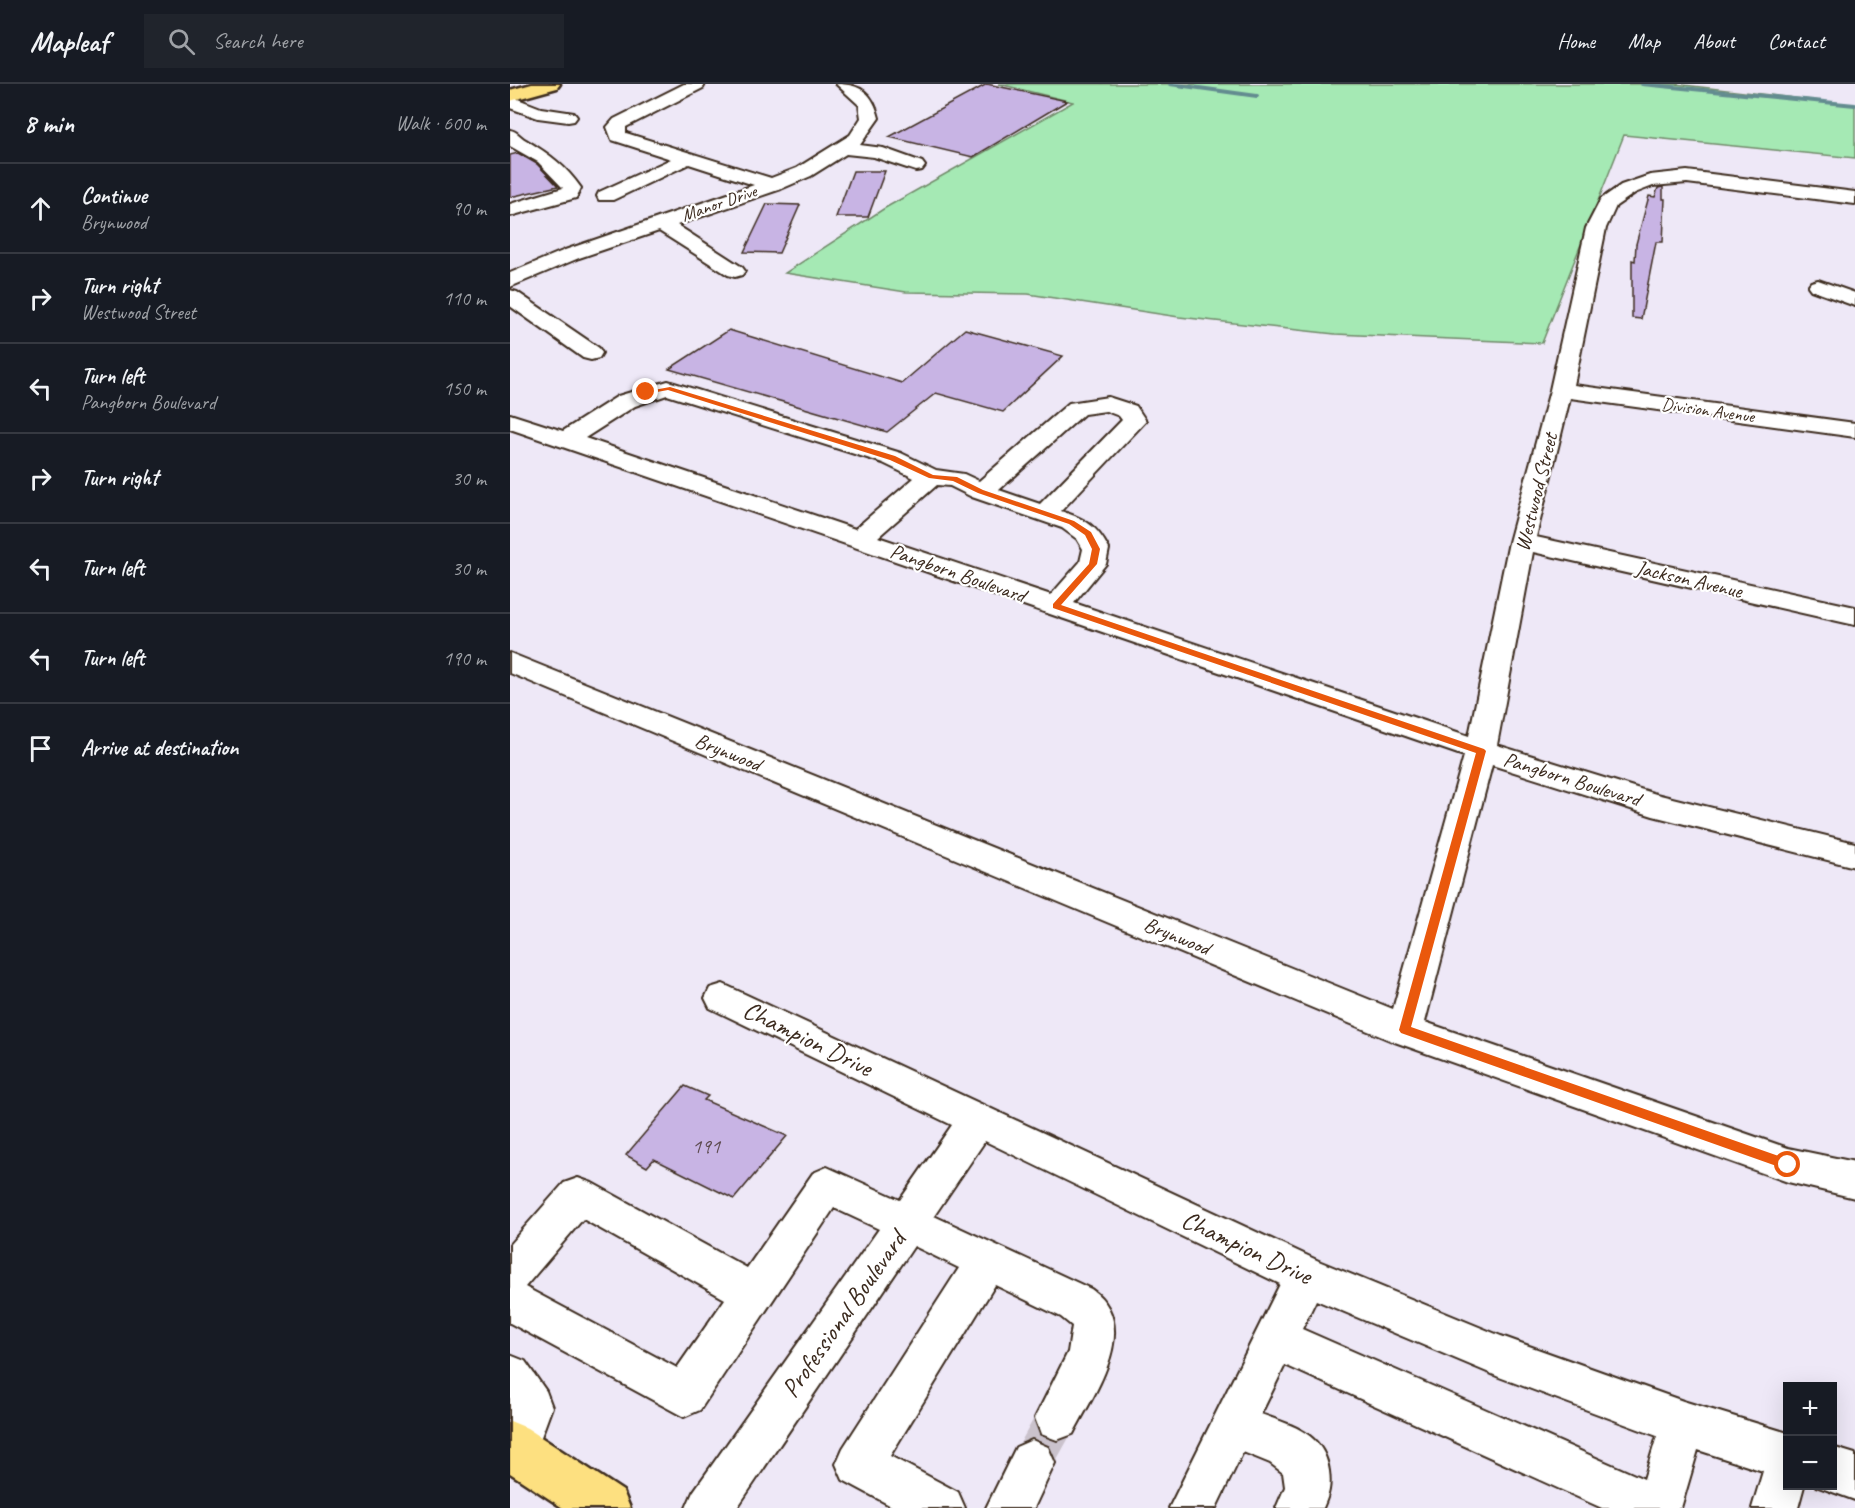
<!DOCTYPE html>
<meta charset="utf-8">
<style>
body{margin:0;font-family:Caveat,sans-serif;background:#20242c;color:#f1f3f6}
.controls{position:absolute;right:18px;bottom:18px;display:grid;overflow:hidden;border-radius:0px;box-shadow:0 6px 24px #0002}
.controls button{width:54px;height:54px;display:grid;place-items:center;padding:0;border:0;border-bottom:2px solid #363941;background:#171b24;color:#f1f3f6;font:30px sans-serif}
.stop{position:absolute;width:18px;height:18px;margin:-14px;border:4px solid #ea580c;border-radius:50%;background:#fff}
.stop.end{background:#ea580c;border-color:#fff;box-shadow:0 2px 6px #0008}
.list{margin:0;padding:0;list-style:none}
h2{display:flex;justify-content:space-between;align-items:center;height:78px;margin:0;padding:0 24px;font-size:26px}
h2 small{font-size:20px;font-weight:400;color:#9ea1a6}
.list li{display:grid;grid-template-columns:39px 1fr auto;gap:18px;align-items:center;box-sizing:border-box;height:90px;padding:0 24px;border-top:2px solid #363941}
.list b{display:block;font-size:22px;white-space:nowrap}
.list p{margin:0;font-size:20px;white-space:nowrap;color:#9ea1a6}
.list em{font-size:20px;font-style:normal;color:#9ea1a6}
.icon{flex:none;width:33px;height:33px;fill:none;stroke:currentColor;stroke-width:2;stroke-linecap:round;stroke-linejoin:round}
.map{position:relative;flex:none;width:1345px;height:1424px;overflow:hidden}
header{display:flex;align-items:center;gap:36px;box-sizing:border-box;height:84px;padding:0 30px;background:#171b24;border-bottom:2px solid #363941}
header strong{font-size:28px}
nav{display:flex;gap:33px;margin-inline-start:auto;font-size:21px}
.search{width:420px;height:54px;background:#20242c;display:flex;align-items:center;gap:15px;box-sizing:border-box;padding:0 21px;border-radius:0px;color:#9ea1a6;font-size:22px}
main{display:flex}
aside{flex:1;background:#171b24}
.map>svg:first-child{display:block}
</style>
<header>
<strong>Mapleaf</strong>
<div class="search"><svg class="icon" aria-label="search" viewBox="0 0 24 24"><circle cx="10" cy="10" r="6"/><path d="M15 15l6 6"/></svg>Search here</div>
<nav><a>Home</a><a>Map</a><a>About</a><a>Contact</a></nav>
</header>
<main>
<aside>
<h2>8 min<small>Walk · 600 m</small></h2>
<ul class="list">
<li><svg class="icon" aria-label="ahead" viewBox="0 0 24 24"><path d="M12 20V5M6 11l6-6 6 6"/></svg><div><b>Continue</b><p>Brynwood</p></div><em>90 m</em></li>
<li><svg class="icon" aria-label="right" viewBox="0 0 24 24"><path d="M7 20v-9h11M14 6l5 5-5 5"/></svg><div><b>Turn right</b><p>Westwood Street</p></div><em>110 m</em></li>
<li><svg class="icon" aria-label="left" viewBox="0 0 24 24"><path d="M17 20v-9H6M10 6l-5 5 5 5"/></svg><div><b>Turn left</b><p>Pangborn Boulevard</p></div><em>150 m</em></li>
<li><svg class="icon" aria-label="right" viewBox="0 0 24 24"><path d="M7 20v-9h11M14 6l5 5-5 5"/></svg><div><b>Turn right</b></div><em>30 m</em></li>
<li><svg class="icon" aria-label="left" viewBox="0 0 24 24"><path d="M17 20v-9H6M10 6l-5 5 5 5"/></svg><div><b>Turn left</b></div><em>30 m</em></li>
<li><svg class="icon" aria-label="left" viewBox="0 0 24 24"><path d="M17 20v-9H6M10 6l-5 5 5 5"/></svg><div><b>Turn left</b></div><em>190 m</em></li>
<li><svg class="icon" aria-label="arrive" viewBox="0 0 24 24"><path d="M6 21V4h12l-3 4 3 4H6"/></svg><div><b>Arrive at destination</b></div></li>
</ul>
</aside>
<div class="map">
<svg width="1345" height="1424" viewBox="0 0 1345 1424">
<rect width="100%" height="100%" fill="#eee8f7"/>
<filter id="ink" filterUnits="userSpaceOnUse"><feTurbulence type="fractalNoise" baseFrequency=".0167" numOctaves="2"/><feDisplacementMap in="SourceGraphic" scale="12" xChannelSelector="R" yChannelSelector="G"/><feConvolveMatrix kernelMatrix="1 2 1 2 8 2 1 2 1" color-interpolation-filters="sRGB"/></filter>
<g filter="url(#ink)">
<path fill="#a5e9b4" stroke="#708a69" stroke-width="1.5" d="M489,0H1165L1345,21V74L1114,51L1032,259L825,250L669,233L518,210L396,208L275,189L375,124L563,18Z"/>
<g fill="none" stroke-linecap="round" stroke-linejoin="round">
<path stroke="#648c90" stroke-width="4" d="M660,0L747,12
M1132,0L1345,21"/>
</g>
<path fill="#c8b4e4" stroke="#3b2a1e" stroke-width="1.5" d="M477,0L557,17L463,73L379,53Z
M8,69L27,80L48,102L0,113V71Z
M343,87H375L358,133H326Z
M1153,103V115H1155L1153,158H1146L1131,235L1122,234V176L1125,177L1126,160L1139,112L1145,113L1148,104Z
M257,120L290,121L269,169L234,168Z
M455,245L553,272L493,328L426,309L377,348L159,285L219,246L392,299Z
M175,1002L198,1012L194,1016L277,1052L224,1115L144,1075L137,1083L116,1071Z"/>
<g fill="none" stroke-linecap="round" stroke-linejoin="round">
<path stroke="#cac2cc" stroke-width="40" stroke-dasharray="40 20" stroke-linecap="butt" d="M522,1379L547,1334"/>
<defs>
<path id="minor" d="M174,0H195L193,4L116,43V49L261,94L287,84L340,51L351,34L349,21L326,0C351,0 363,9 369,34L350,61L373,64L412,78L415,82L412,86L406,87L364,73L336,70L301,92L271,105L167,141L232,183L235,187L232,191L225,193L218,191L149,147L69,174L0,203V189L55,166L244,101L179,80L103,116H89L87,112L89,108L161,75L102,56L97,43L104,35Z
M0,12L31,24L64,29L67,33L64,37L58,38L28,34L0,24Z
M0,46C7,47 10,53 16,56C39,70 56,82 71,104L66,114L0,132V120L53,104L28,78L0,62Z
M1177,87L1345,108V120L1177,99L1143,102L1125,109L1106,122L1096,144L1064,301L1345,339V353L1060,314L1026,453L1345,523V541L1023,468L987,661L1146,710L1345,759V783L1143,732L982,681L915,938L1278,1064L1345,1078V1114L1278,1098L882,957L0,589V569L883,925L954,672L0,345V330L53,347L108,312L158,297L391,369L426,386L454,390L469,397L559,319L598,313L626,322L636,337L551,427C577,436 586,441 599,465L596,480L564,519L959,652L999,458L1040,306L1076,144L1091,115L1111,101L1140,91ZM157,311L373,379L404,394L345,445L75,354L125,322ZM596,327L609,332L612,336L530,420L489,406L574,330ZM427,401L440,402L462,413L552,444L567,455L573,465L570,478L541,511L368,453Z
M1308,196L1345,209V222L1301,206L1298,202L1301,198Z
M0,206L7,208L89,264L92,269L89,274L81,276L73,274L0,222Z
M213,900L811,1178L991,1252L1173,1317L1278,1349V1402H1294L1288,1424H1242L1253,1387L1188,1366L1171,1424H1092L775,1281L751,1330C783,1342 814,1349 819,1387C821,1402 819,1410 813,1424H766L775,1403L773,1389L760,1379L733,1368L706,1424H659L770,1200L475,1057L424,1132L581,1205C633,1241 584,1309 563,1350L547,1356L531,1350L525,1334L558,1268L562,1242L551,1233L485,1201L380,1372L448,1408L455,1424H385L333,1396L326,1380L333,1364L449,1184L404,1162L227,1424H176L183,1408L369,1145L324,1124L190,1326L174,1333L0,1239V1160L54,1099L68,1094L82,1099L237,1184L303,1089L317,1083L390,1116L442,1041L200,924L195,914L200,904ZM73,1135L215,1215L167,1284L15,1203ZM806,1216L989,1293L1147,1352L1134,1395L792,1245Z
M0,1271L15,1277L36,1307L42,1323L21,1380L5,1387L0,1385Z
M522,1356L538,1363L545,1379L524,1424H476L506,1363Z
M1322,1363L1345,1370V1416L1306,1402H1322Z"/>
<path id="major" d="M22,0H50L47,4L0,17V6Z
M0,1337L17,1344L113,1407L120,1424H53L0,1389Z"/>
</defs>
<use href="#minor" stroke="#3b2a1e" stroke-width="4"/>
<use href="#major" stroke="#3b2a1e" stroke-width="5"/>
<use href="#minor" fill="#fff" fill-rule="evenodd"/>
<use href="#major" fill="#fde080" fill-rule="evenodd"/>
</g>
</g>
<path fill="#ea580c" d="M160,303L385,372L423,391L447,393L473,406L564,437L581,448L590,465L587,480L551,521L974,665L976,667L901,943L1283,1077V1084L1278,1086L891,949L889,946L966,669L543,524V520L579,480L582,465L575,451L559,440L468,409L443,397L419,394L380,376L158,306L136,310L133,308Z"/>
<g text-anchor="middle" stroke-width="4.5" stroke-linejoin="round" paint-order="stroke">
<g font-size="18" fill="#3b2a1e" stroke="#fff">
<text transform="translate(209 119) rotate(-19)" y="6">Manor Drive</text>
<text transform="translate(1198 326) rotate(8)" y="6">Division Avenue</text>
</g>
<g font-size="21" fill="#3b2a1e" stroke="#fff">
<text transform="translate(1026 408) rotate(-76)" y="7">Westwood Street</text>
<text transform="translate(448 489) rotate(19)" y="7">Pangborn Boulevard</text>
<text transform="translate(1179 495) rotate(13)" y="7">Jackson Avenue</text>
<text transform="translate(218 668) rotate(22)" y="7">Brynwood</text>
<text transform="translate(1062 695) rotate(17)" y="7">Pangborn Boulevard</text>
<text transform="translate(667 852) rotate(22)" y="7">Brynwood</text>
</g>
<g font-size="21" fill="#5e4c50">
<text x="196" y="1069">191</text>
</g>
<g font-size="26" fill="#3b2a1e" stroke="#fff">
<text transform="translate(298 954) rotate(26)" y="9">Champion Drive</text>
<text transform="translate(737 1163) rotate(25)" y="9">Champion Drive</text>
<text transform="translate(333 1230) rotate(-55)" y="9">Professional Boulevard</text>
</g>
</g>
</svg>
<div class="controls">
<button>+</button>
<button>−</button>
</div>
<div class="stop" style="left:1278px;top:1081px"></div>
<div class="stop end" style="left:136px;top:308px"></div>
</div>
</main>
